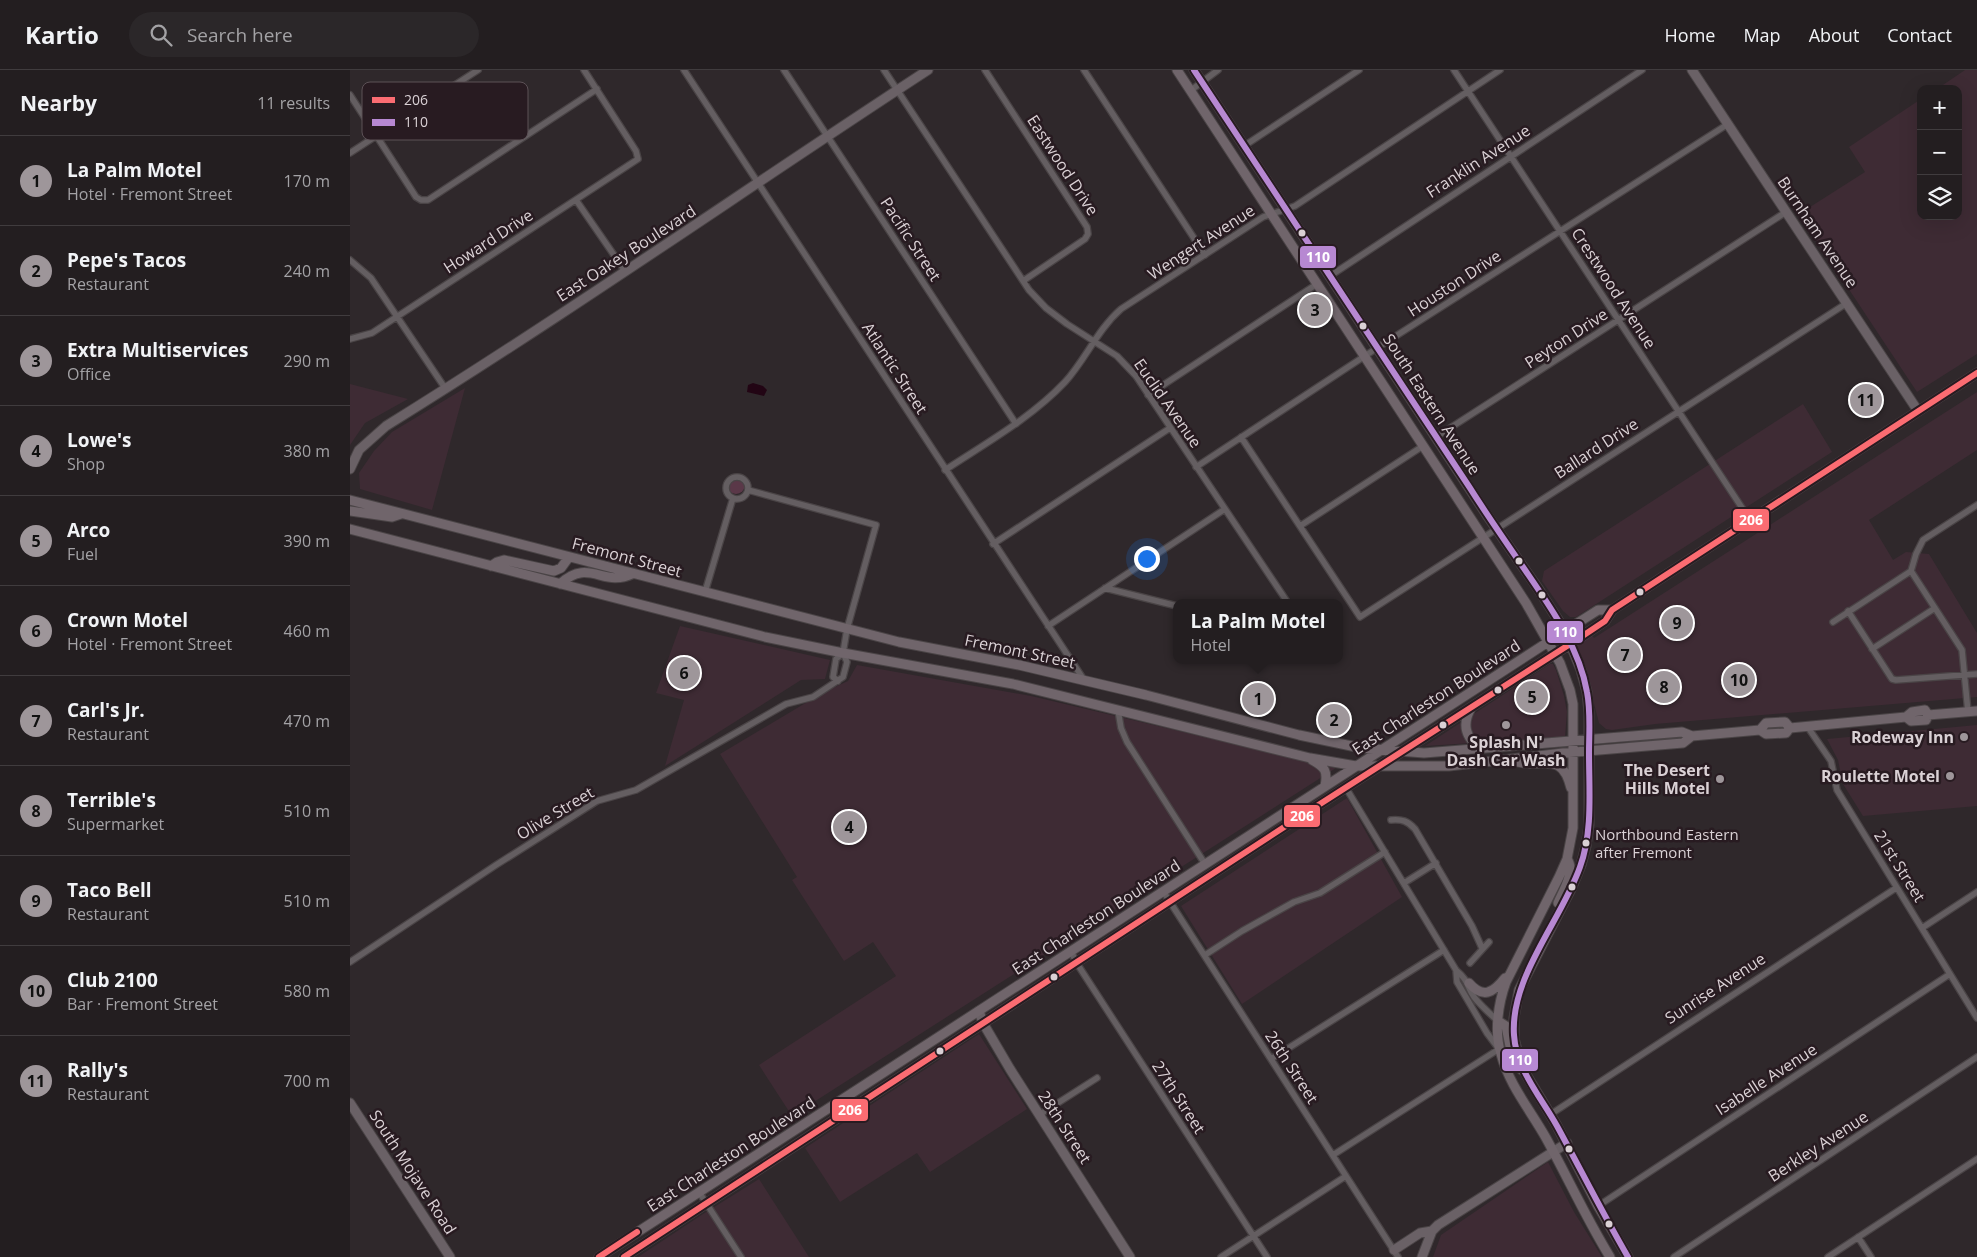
<!DOCTYPE html>
<meta charset="utf-8">
<style>
body{margin:0;font-family:"Open Sans",sans-serif;background:#2b2729;color:#f1f3f6}
.controls{position:absolute;right:15px;top:15px;display:grid;overflow:hidden;border-radius:10px;box-shadow:0 5px 20px #0002}
.controls button{width:45px;height:45px;display:grid;place-items:center;padding:0;border:0;border-bottom:1px solid #403c3e;background:#231e20;color:#f1f3f6;font:25px sans-serif}
.you{position:absolute;left:796px;top:488px;width:18px;height:18px;margin:-12px;border:4px solid #fff;border-radius:50%;background:#1a73e8;box-shadow:0 0 0 8px #1a73e833}
.badge{display:grid;place-items:center;width:32px;height:32px;border-radius:50%;background:#9e969a;color:#111;font-size:16px;font-weight:700}
.pin{position:absolute;translate:-50% -50%;border:2px solid #fff;box-shadow:0 1px 5px #0006}
.popup{position:absolute;left:823px;top:529px;width:170px;height:65px;box-sizing:border-box;display:grid;place-content:center;border-radius:10px;background:#231e20;filter:drop-shadow(0 1px 4px #0005);font-size:16px;white-space:nowrap;color:#a3a2a5}
.popup b{font-size:19px;color:#f1f3f6}
.popup::after{content:'';position:absolute;left:50%;top:100%;margin-left:-10px;border:10px solid transparent;border-top-color:#231e20}
.list{margin:0;padding:0;list-style:none}
h2{display:flex;justify-content:space-between;align-items:center;height:65px;margin:0;padding:0 20px;font-size:21px}
h2 small{font-size:16px;font-weight:400;color:#a3a2a5}
.list li{display:grid;grid-template-columns:32px 1fr auto;gap:15px;align-items:center;box-sizing:border-box;height:90px;padding:0 20px;border-top:1px solid #403c3e}
.list b{display:block;font-size:19px;white-space:nowrap}
.list p{margin:0;font-size:16px;white-space:nowrap;color:#a3a2a5}
.list em{font-size:16px;font-style:normal;color:#a3a2a5}
.icon{flex:none;width:28px;height:28px;fill:none;stroke:currentColor;stroke-width:2;stroke-linecap:round;stroke-linejoin:round}
.map{position:relative;flex:none;width:1627px;height:1187px;overflow:hidden}
header{display:flex;align-items:center;gap:30px;box-sizing:border-box;height:70px;padding:0 25px;background:#231e20;border-bottom:1px solid #403c3e}
header strong{font-size:24px}
nav{display:flex;gap:28px;margin-inline-start:auto;font-size:18px}
.search{width:350px;height:45px;background:#2b2729;display:flex;align-items:center;gap:12px;box-sizing:border-box;padding:0 18px;border-radius:28px;color:#a3a2a5;font-size:19px}
main{display:flex}
aside{flex:1;background:#231e20}
.map>svg:first-child{display:block}
</style>
<header>
<strong>Kartio</strong>
<div class="search"><svg class="icon" aria-label="search" viewBox="0 0 24 24"><circle cx="10" cy="10" r="6"/><path d="M15 15l6 6"/></svg>Search here</div>
<nav><a>Home</a><a>Map</a><a>About</a><a>Contact</a></nav>
</header>
<main>
<aside>
<h2>Nearby<small>11 results</small></h2>
<ul class="list">
<li><span class="badge">1</span><div><b>La Palm Motel</b><p>Hotel · Fremont Street</p></div><em>170 m</em></li>
<li><span class="badge">2</span><div><b>Pepe's Tacos</b><p>Restaurant</p></div><em>240 m</em></li>
<li><span class="badge">3</span><div><b>Extra Multiservices</b><p>Office</p></div><em>290 m</em></li>
<li><span class="badge">4</span><div><b>Lowe's</b><p>Shop</p></div><em>380 m</em></li>
<li><span class="badge">5</span><div><b>Arco</b><p>Fuel</p></div><em>390 m</em></li>
<li><span class="badge">6</span><div><b>Crown Motel</b><p>Hotel · Fremont Street</p></div><em>460 m</em></li>
<li><span class="badge">7</span><div><b>Carl's Jr.</b><p>Restaurant</p></div><em>470 m</em></li>
<li><span class="badge">8</span><div><b>Terrible's</b><p>Supermarket</p></div><em>510 m</em></li>
<li><span class="badge">9</span><div><b>Taco Bell</b><p>Restaurant</p></div><em>510 m</em></li>
<li><span class="badge">10</span><div><b>Club 2100</b><p>Bar · Fremont Street</p></div><em>580 m</em></li>
<li><span class="badge">11</span><div><b>Rally's</b><p>Restaurant</p></div><em>700 m</em></li>
</ul>
</aside>
<div class="map">
<svg width="1627" height="1187" viewBox="0 0 1627 1187">
<rect width="100%" height="100%" fill="#2f282b"/>
<path fill="#3e2b34" d="M1615,0H1627V284L1567,322L1449,144L1515,102L1499,77L1571,29V146H1608V19H1587Z
M0,314L58,329L15,353L0,375Z
M115,318L82,440L10,419L9,403L24,381L42,362Z
M1627,322V380L1519,450L1543,490L1556,482L1579,484L1627,563V627L1305,654L1262,660L1256,659L1249,653L1240,618L1224,578L1242,565L1244,568Z
M1453,334L1482,382L1226,547H1220L1213,541L1192,511L1194,501Z
M330,556L480,590L475,609L451,610L315,696L334,630L306,623Z
M1200,594H1203L1206,600L1214,626L1217,642L1215,667L1075,676Z
M507,595L681,626L986,698L442,1046L409,995L546,906L523,872L494,891L442,810L447,807L370,684L474,622L498,611Z
M1627,655V736L1513,746L1493,714L1488,690L1477,669Z
M997,728L1052,827L892,934L831,836Z
M629,964L677,1039L580,1102L567,1083L490,1132L455,1078Z
M1198,1092L1224,1142L1252,1187H1083L1091,1165Z
M409,1109L459,1187H288L353,1144Z"/>
<path fill="#5a3848" d="M377 415a9 9 0 1 1 18 0a9 9 0 1 1-18 0Z"/>
<path fill="#220514" d="M403,313L413,316L417,320L414,326L397,322L398,315Z"/>
<g fill="none" stroke-linecap="round" stroke-linejoin="round">
<defs>
<path id="street" d="M334,0L734,610
M434,0L666,354
M534,0L679,220L696,238L717,254L767,286L786,306L938,533
M635,0L737,157L738,164L735,169L673,211
M734,0L855,185
M1104,0L1400,450
M840,21L868,0
M0,25L66,127L71,130H78L247,19
M894,76L1009,0
M0,83L128,0
M226,130L275,201
M0,190L21,208L95,318
M980,206L1292,0
M0,269L22,263L48,246L288,89L286,81L234,0
M798,325L967,214
M891,367L1010,547L1497,233
M1086,367L1436,142
M846,397L1027,278L1378,54
M595,400C636,373 681,348 715,312C736,289 747,260 771,239L913,147L945,136L1150,0
M376 418a11 11 0 1 1 22 0a11 11 0 1 1-22 0Z
M950,456L1073,376
M643,474L820,358
M1561,501L1612,580L1618,642
M755,518L827,536
M355,522L383,428
M1498,541L1542,609L1546,610L1627,604
M1483,552L1561,501L1566,484L1573,470L1627,435
M698,556L875,439
M1522,579L1585,538
M488,611L483,607L486,589L493,583
M768,640L771,658L777,672L855,794
M1457,656L1481,691L1487,720L1627,948
M996,718L1106,900C1119,911 1116,915 1124,927C1131,936 1139,943 1148,951
M1041,750C1052,749 1058,751 1065,759L1122,856L1132,878
M1054,813L1086,793
M813,821L1048,1187
M1572,858L1627,822
M721,881L726,892L917,1187
M855,885L892,861L944,832L970,823L1035,782
M0,892L146,795L247,731L286,720L436,634L463,627L493,607L497,592L493,583L497,559L526,455L398,420
M1120,893L1139,872
M921,989L1094,880
M1201,1044L1546,818
M689,1045L747,1008
M983,1085L1149,979L1137,963L1107,912L1106,900
M349,1122L391,1187
M1248,1136L1600,904
M1508,1167L1521,1187
M871,1187L996,1106
M1324,1187L1627,987
M1478,1187L1627,1089"/>
<path id="secondary" d="M1342,0L1568,341
M0,399L9,380L36,356C220,242 397,118 578,0
M629,941L633,953L660,999L780,1187
M0,1033L100,1187
M1044,1180L1070,1163L1082,1161
M1072,1187L1082,1161L1088,1155L1217,1073"/>
<path id="primary" d="M827,0L1176,533L1210,593L1220,620L1223,634V758L1217,789L1209,807L1156,912C1148,934 1144,962 1151,984C1159,1015 1181,1041 1196,1068C1218,1108 1236,1148 1260,1187
M844,0L1137,445L1189,520L1215,561L1231,600L1237,622L1239,643V755L1236,776L1231,795L1222,817L1169,920L1164,948V968L1169,988L1177,1006L1206,1054L1248,1136L1278,1187
M0,430L549,572L669,595L796,625L949,665L1011,678L1074,683L1332,662L1342,666L1410,660L1416,664L1436,663L1440,658L1556,647L1562,642L1575,640L1578,645
M0,441L42,447L51,444
M0,459L415,567L493,583L663,614L960,688L1006,696H1099L1213,683L1333,673L1342,666
M141,496L147,492L154,490L204,501L211,498L219,487
M210,514C239,487 253,518 282,504
M1121,638C1112,654 1115,667 1130,678
M1556,647L1561,651L1576,650L1578,645L1627,641
M1410,660L1416,653L1435,652L1440,658
M962,690C975,697 978,701 975,716
M1168,692C1194,698 1212,681 1221,718
M1208,833C1213,821 1226,801 1217,789
M1119,913C1133,929 1143,923 1155,908
M1148,951L1156,956L1163,991L1172,1000
M249,1187L1215,561L1248,540H1262
M274,1187L945,750L1228,569L1255,551L1262,540L1627,303"/>
</defs>
<use href="#street" stroke="#4a4446" stroke-width="8"/>
<use href="#secondary" stroke="#4a4446" stroke-width="11"/>
<use href="#primary" stroke="#4a4446" stroke-width="11"/>
<use href="#street" stroke="#645e61" stroke-width="5.5"/>
<use href="#secondary" stroke="#6a6166" stroke-width="9"/>
<use href="#primary" stroke="#70656b" stroke-width="9"/>
<defs>
<path id="bus-1" d="M249,1187L287,1162
M274,1187L945,750L1228,569L1255,551L1262,540L1627,303"/>
<path id="bus-2" d="M844,0C936,139 1028,279 1120,418C1137,445 1155,471 1173,497C1199,535 1229,576 1237,622C1241,642 1239,663 1239,683C1239,721 1243,761 1230,797C1211,851 1160,907 1164,965C1166,999 1191,1027 1207,1056C1231,1100 1253,1144 1278,1187"/>
</defs>
<use href="#bus-1" stroke="#281b21" stroke-width="10"/>
<use href="#bus-2" stroke="#281b21" stroke-width="10"/>
<use href="#bus-1" stroke="#fb6c72" stroke-width="6"/>
<use href="#bus-2" stroke="#b788d2" stroke-width="6"/>
</g>
<g fill="#dad1d5" stroke="#281b21" stroke-width="2">
<circle cx="952" cy="163" r="4.5"/>
<circle cx="1013" cy="256" r="4.5"/>
<circle cx="1169" cy="491" r="4.5"/>
<circle cx="1290" cy="522" r="4.5"/>
<circle cx="1192" cy="525" r="4.5"/>
<circle cx="1148" cy="620" r="4.5"/>
<circle cx="1093" cy="655" r="4.5"/>
<circle cx="1236" cy="773" r="4.5"/>
<circle cx="1222" cy="817" r="4.5"/>
<circle cx="704" cy="907" r="4.5"/>
<circle cx="590" cy="981" r="4.5"/>
<circle cx="1219" cy="1079" r="4.5"/>
<circle cx="1259" cy="1154" r="4.5"/>
</g>
<g fill="#9e969a" stroke="#281b21" stroke-width="2">
<circle cx="1156" cy="655" r="5"/>
<circle cx="1614" cy="667" r="5"/>
<circle cx="1600" cy="706" r="5"/>
<circle cx="1370" cy="709" r="5"/>
</g>
<g text-anchor="middle" stroke-width="5" stroke-linejoin="round" paint-order="stroke">
<g font-size="15" fill="#dad1d5" stroke="#281b21" text-anchor="start">
<text x="1245" y="770">Northbound Eastern<tspan x="1245" dy="18">after Fremont</tspan></text>
</g>
<g font-size="16" fill="#dad1d5" stroke="#281b21">
<text transform="translate(1128 91) rotate(-33)" y="6">Franklin Avenue</text>
<text transform="translate(713 95) rotate(57)" y="6">Eastwood Drive</text>
<text transform="translate(1468 162) rotate(56)" y="6">Burnham Avenue</text>
<text transform="translate(561 169) rotate(57)" y="6">Pacific Street</text>
<text transform="translate(138 171) rotate(-33)" y="6">Howard Drive</text>
<text transform="translate(851 172) rotate(-33)" y="6">Wengert Avenue</text>
<text transform="translate(276 183) rotate(-33)" y="6">East Oakey Boulevard</text>
<text transform="translate(1104 213) rotate(-33)" y="6">Houston Drive</text>
<text transform="translate(1264 218) rotate(57)" y="6">Crestwood Avenue</text>
<text transform="translate(1216 268) rotate(-33)" y="6">Peyton Drive</text>
<text transform="translate(545 298) rotate(57)" y="6">Atlantic Street</text>
<text transform="translate(818 333) rotate(55)" y="6">Euclid Avenue</text>
<text transform="translate(1082 334) rotate(57)" y="6">South Eastern Avenue</text>
<text transform="translate(1246 378) rotate(-33)" y="6">Ballard Drive</text>
<text transform="translate(277 487) rotate(15)" y="6">Fremont Street</text>
<text transform="translate(670 581) rotate(12)" y="6">Fremont Street</text>
<text transform="translate(1086 627) rotate(-33)" y="6">East Charleston Boulevard</text>
<text transform="translate(205 743) rotate(-31)" y="6">Olive Street</text>
<text transform="translate(1550 796) rotate(58)" y="6">21st Street</text>
<text transform="translate(746 847) rotate(-33)" y="6">East Charleston Boulevard</text>
<text transform="translate(1365 918) rotate(-33)" y="6">Sunrise Avenue</text>
<text transform="translate(942 997) rotate(57)" y="6">26th Street</text>
<text transform="translate(1416 1009) rotate(-33)" y="6">Isabelle Avenue</text>
<text transform="translate(829 1027) rotate(57)" y="6">27th Street</text>
<text transform="translate(715 1057) rotate(57)" y="6">28th Street</text>
<text transform="translate(1468 1076) rotate(-33)" y="6">Berkley Avenue</text>
<text transform="translate(381 1084) rotate(-33)" y="6">East Charleston Boulevard</text>
<text transform="translate(63 1102) rotate(57)" y="6">South Mojave Road</text>
</g>
<g font-size="16" font-weight="bold" fill="#dad1d5" stroke="#281b21" text-anchor="end">
<text x="1604" y="673">Rodeway Inn</text>
<text x="1156" y="678" text-anchor="middle">Splash N'<tspan x="1156" dy="18">Dash Car Wash</tspan></text>
<text x="1360" y="706">The Desert<tspan x="1360" dy="18">Hills Motel</tspan></text>
<text x="1590" y="712">Roulette Motel</text>
</g>
</g>
<rect x="12" y="12" width="166" height="58" rx="8" fill="#281b21" stroke="#5d5257" stroke-width="1"/>
<rect x="22" y="27" width="23" height="6" fill="#fb6c72"/>
<rect x="22" y="49" width="23" height="7" fill="#b788d2"/>
<g font-size="14" fill="#dad1d5">
<text x="54" y="35">206</text>
<text x="54" y="57">110</text>
</g>
<g stroke="#281b21" stroke-width="2">
<rect x="949" y="175" width="38" height="24" rx="5" fill="#b788d2"/>
<rect x="1382" y="438" width="38" height="24" rx="5" fill="#fb6c72"/>
<rect x="1196" y="550" width="38" height="24" rx="5" fill="#b788d2"/>
<rect x="933" y="734" width="38" height="24" rx="5" fill="#fb6c72"/>
<rect x="1151" y="978" width="38" height="24" rx="5" fill="#b788d2"/>
<rect x="481" y="1028" width="38" height="24" rx="5" fill="#fb6c72"/>
</g>
<g font-size="14" text-anchor="middle" font-weight="bold" fill="#fff">
<text x="968" y="192">110</text>
<text x="1401" y="455">206</text>
<text x="1215" y="567">110</text>
<text x="952" y="751">206</text>
<text x="1170" y="995">110</text>
<text x="500" y="1045">206</text>
</g>
</svg>
<div class="controls">
<button>+</button>
<button>−</button>
<button><svg class="icon" aria-label="layers" viewBox="0 0 24 24"><path d="M12 4l9 5-9 5-9-5zM3 14l9 5 9-5"/></svg></button>
</div>
<div class="you"></div>
<div class="pin badge" style="left:908px;top:629px">1</div>
<div class="popup"><b>La Palm Motel</b>Hotel</div>
<div class="pin badge" style="left:984px;top:650px">2</div>
<div class="pin badge" style="left:965px;top:240px">3</div>
<div class="pin badge" style="left:499px;top:757px">4</div>
<div class="pin badge" style="left:1182px;top:627px">5</div>
<div class="pin badge" style="left:334px;top:603px">6</div>
<div class="pin badge" style="left:1275px;top:585px">7</div>
<div class="pin badge" style="left:1314px;top:617px">8</div>
<div class="pin badge" style="left:1327px;top:553px">9</div>
<div class="pin badge" style="left:1389px;top:610px">10</div>
<div class="pin badge" style="left:1516px;top:330px">11</div>
</div>
</main>
